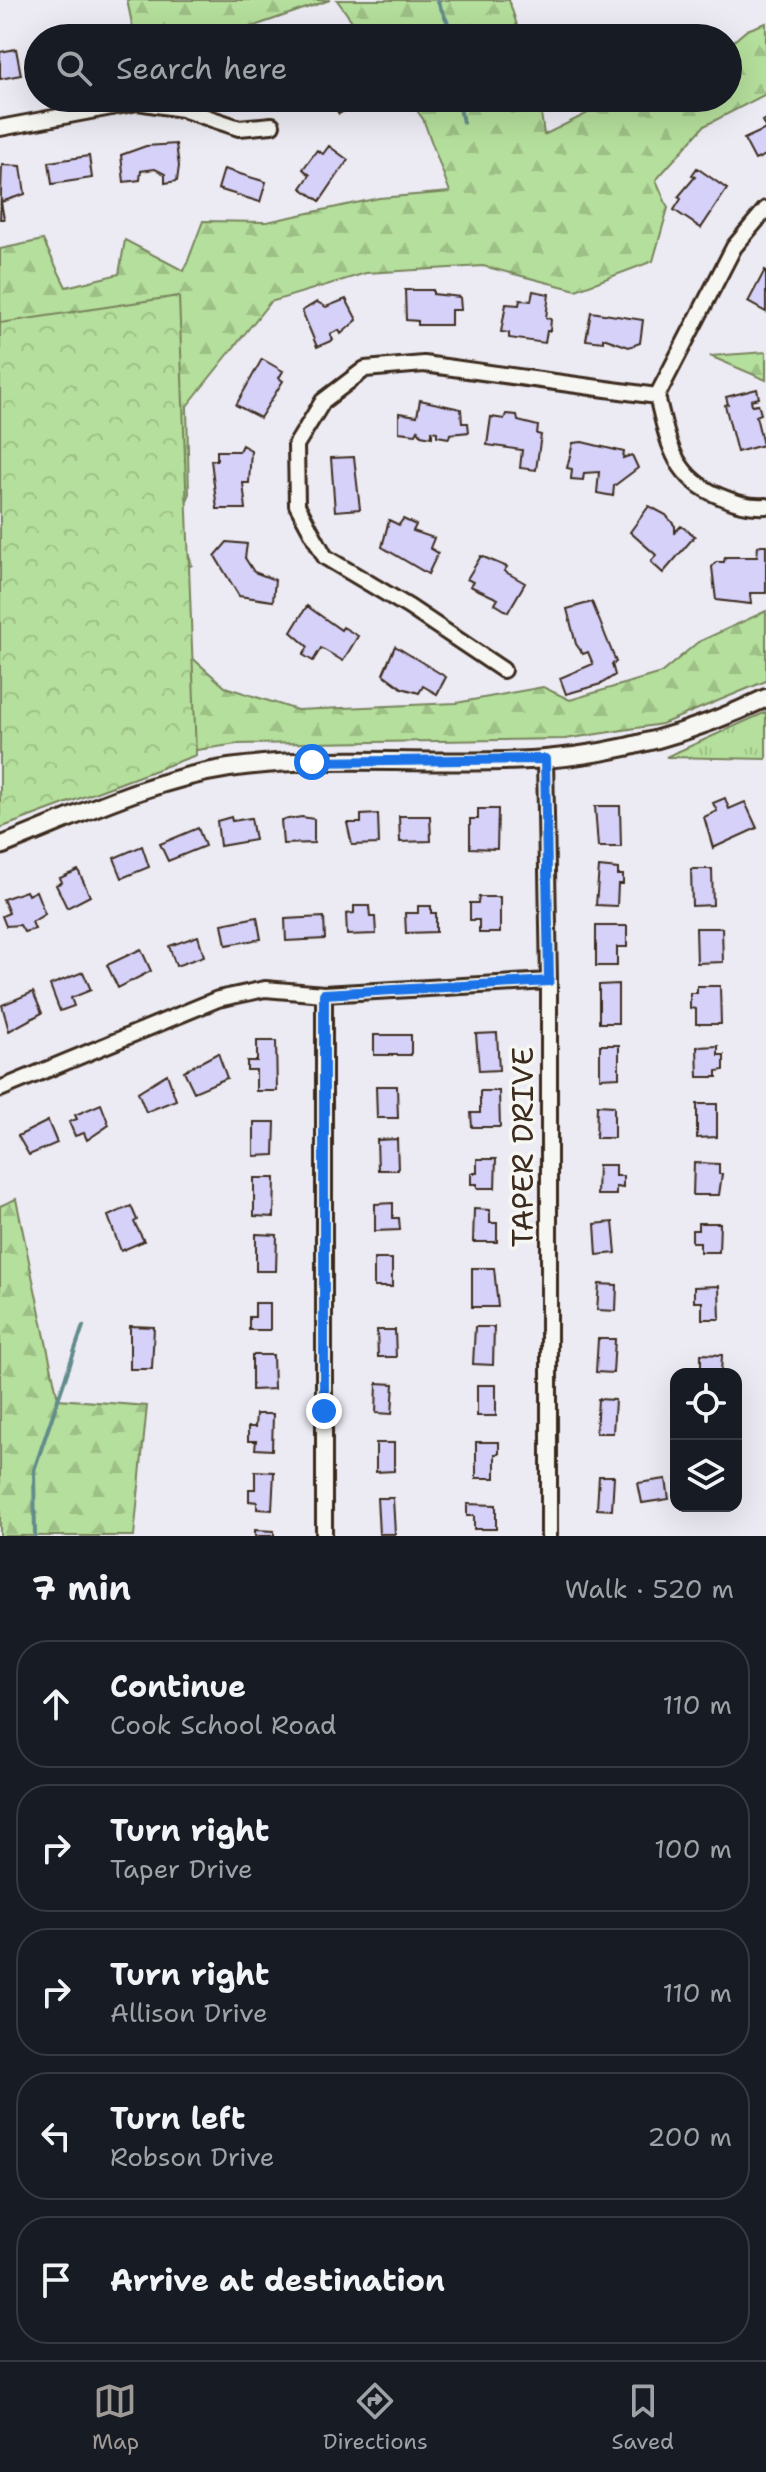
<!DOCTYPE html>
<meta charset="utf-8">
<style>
body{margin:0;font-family:"Shantell Sans",sans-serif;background:#242831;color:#f1f3f6}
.controls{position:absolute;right:24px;bottom:24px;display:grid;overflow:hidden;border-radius:16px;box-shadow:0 8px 32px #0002}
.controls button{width:72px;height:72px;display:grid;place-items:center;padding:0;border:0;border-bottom:2px solid #363941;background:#171b24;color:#f1f3f6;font:40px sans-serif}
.stop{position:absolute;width:24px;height:24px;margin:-18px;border:6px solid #1a73e8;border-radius:50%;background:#fff}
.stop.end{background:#1a73e8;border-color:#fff;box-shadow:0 2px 8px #0008}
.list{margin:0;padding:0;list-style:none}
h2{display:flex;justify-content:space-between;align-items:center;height:104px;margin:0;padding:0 32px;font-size:34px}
h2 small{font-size:26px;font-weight:400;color:#9ea1a6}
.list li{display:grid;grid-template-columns:52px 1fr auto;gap:24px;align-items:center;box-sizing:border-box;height:128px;margin:0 16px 16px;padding:0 16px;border:2px solid #363941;border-radius:32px}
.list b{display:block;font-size:30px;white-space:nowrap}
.list p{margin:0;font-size:26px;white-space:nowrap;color:#9ea1a6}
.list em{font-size:26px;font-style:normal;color:#9ea1a6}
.icon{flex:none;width:44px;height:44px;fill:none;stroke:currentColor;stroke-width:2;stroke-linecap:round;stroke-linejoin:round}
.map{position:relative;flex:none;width:766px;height:1536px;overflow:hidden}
.search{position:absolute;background:#171b24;box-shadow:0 8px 32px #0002;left:24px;right:24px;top:24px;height:88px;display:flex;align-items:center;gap:20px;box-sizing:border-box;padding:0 28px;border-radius:44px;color:#9ea1a6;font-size:30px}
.sheet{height:824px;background:#171b24}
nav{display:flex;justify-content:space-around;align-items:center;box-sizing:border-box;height:112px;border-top:2px solid #363941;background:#171b24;font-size:22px;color:#9ea1a6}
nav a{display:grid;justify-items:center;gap:4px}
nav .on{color:#9f9995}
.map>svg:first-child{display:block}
</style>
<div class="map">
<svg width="766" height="1536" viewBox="0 0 766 1536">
<defs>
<pattern id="grass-tufts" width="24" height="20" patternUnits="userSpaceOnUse" patternTransform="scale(2)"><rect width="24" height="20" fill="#b5df9c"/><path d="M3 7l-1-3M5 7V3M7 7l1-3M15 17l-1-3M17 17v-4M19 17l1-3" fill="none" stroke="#9dc086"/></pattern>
<pattern id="forest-firs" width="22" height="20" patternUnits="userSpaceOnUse" patternTransform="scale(2)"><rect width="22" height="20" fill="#b5df9c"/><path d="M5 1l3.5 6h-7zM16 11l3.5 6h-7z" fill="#9dc086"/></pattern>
<pattern id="park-crowns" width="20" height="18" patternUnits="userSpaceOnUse" patternTransform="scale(2)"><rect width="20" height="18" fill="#b5df9c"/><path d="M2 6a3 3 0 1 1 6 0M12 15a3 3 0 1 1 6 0" fill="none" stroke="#9dc086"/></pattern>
</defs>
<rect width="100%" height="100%" fill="#ecebf4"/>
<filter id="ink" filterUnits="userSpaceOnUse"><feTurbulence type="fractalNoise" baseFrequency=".0125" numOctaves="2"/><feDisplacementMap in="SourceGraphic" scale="16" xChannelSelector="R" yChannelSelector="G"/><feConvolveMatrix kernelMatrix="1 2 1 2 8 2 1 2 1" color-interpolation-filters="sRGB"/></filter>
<g filter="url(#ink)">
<path fill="url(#grass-tufts)" stroke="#78845d" stroke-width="2" d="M766,712V759L666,757Z"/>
<path fill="url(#forest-firs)" stroke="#78845d" stroke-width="2" d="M127,0H330L219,38H135Z
M337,0H509L521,38H364Z
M766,23V94L704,126L656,180L668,208L653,261L576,290L483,266L366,273L270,302L187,406L189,496L177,521L192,565L167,578L179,646L225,687L297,710L456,703L543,687L570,700L661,673L698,642L766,611V681L662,724L565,739L237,744L184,752L0,612V249L43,240L66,287L119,274L125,240L184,271L203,221L267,222L379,198L450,192L423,119L408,98H539L544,135L618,98H728V46L747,30Z
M766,352V380L710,356Z
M16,1199L58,1399L147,1406L134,1536H0V1206Z"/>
<path fill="url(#park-crowns)" stroke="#78845d" stroke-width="2" d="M179,296L196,755L0,828V323Z"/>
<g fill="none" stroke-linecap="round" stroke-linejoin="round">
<path stroke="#628c8b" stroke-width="4" d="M437,0L455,38
M458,98L463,122
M35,1536L34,1470L83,1326"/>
</g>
<path fill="#d5d1f9" stroke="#3b2a1e" stroke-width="2" d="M16,49L21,75L0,79V52Z
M329,98H359L361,101L339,114Z
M766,119V155L755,160L744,139L766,129L762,121Z
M176,144L179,166L177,181L165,183V174L155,169L141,171L140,180L124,182L121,155L146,146Z
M329,146L348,160L320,201L301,188L310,175L303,169L317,150L323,154Z
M89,156L92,178L52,184L49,162Z
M2,165L21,166L25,194L1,202L4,219H0Z
M697,168L727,189L701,228L674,210L681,199L678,197L695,177L692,175Z
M224,169L266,182L260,202L218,189Z
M765,270L766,271V312L748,302Z
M405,290H433V294L460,297L461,310H451V325H418V321L406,320Z
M533,291L549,294L546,318L551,319L550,331H547L545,343L509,338V333L501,332L506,304L519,305L520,300L531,301Z
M346,299L357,320L341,334L339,330L330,334L333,340L317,347L302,311L317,302L326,307Z
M591,312L643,320L640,343L629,347L603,338V342L586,340Z
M262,359L283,371L279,378L283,381L260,418L236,405Z
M757,389L759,398L751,400L752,405L758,404L761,414L756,416L763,445L737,452L725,405L728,404L726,397Z
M420,400L461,409L462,423H468L469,432L450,434L449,438L437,436V432L432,431V437L421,435L418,430L416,434L399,432V413L417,416Z
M506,414L517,415L518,421L538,426L537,434L541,435L536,470L520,468L522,450L487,445L491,417L504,419Z
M582,442L624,452L623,458L632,455L638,468L614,486L613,496L597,493L599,472L584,473L583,480L571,479L572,469L567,468L573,443Z
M242,445L251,450L249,483H243L246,509H217L211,460H217V451H239Z
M354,457L360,509L335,511L331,458Z
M649,506L666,515L675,526V532L681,526L695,536L663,573L651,562L656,555L630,532Z
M403,519L416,525L413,531L434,538L430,548L438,553L428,574L382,547L389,520L399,525Z
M227,542L247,544L245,558L254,572L275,580L273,601L239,596L215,556Z
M761,545H766V593H750L751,604L716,600L712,567L716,562H724L725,557H757L758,546Z
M481,556L507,567L504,571L525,583L508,612L495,604L498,599L470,586L473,582L467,579Z
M592,602L616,662L612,664L615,675L601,684L566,694L560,678L593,664L588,652L583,654L576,644L567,609Z
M307,606L341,630L343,627L358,636L343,661L321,648L313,661L303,655L308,647L291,632Z
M395,646L446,677L437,694L423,686L419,693L402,688L383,674Z
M725,798L729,809L745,802L757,828L713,848L704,817L717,811L713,803Z
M595,806H620L621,847H598Z
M478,809H498L497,849L470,848V819H478Z
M378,814L379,844L352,845L347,823H361V815Z
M399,816H430L431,841L400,842Z
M231,817L232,821L251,818L255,840L220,846L217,821Z
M302,817L314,819V843L283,844L281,820Z
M198,828L205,846L168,861L160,844Z
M142,846L149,867L122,878L114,858Z
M599,867L618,869V875H623V884H618L617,906L596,905Z
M691,869H712L713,905L692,906Z
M78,870L90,896L67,908L56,885L62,882L60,878Z
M26,891L28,895L36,891L45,914L32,922L35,929L24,932L20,925L6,926L2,916L9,913L3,899Z
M479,897H500V933H479V920H470V903H478Z
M354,906H369L370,917H375L376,934L347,935L346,914L354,913Z
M418,906H431V913H436V932L406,933L405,913H418Z
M257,917L261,939L226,945L222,924Z
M324,917L325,939L286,941L285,919Z
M596,926H627V947H617V966H596Z
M696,928H722L723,962L697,963Z
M198,936L204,956L176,966L169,946Z
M141,949L151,971L118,988L107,965Z
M83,972L91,990L71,998L74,1006L60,1011L50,985Z
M618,984V1023H599V985Z
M697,986H720L721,1024H696V1009L690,1008V993H697Z
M33,992L42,1013L9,1031L2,1005Z
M497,1033L499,1070L479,1071L476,1034Z
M374,1035H411V1055H374Z
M257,1041H276L277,1091H256V1070H247V1061H257Z
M600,1045H619V1077L600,1078Z
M718,1046V1055H724V1070L717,1071V1077H698L697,1047Z
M218,1053L227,1078L194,1092L184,1071Z
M167,1074L176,1100L146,1112L138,1092Z
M376,1086H397L398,1118H377Z
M480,1091H499L500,1127H472L471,1113H480Z
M101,1104L109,1125L87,1140L84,1133L75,1136L69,1122L77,1119L75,1115Z
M697,1104H717V1137L697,1138Z
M597,1105L614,1106V1138H596Z
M48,1121L57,1143L29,1155L18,1136Z
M254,1122H275L274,1155L254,1156Z
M397,1139L398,1170H378L377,1140Z
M477,1159H496L495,1188H477V1184H471V1173H477Z
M694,1163L719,1164V1174H722L719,1195H693Z
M598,1165H615V1176H623V1188L616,1187V1195H597Z
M254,1178H275L274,1217L254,1216Z
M393,1203V1218H399L400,1230L375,1231V1204Z
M131,1206L137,1220L134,1222L144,1241L121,1251L108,1216Z
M474,1209L490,1210V1223H497V1242H473Z
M613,1222L616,1253L597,1255L595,1224Z
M698,1223H720L719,1252H700V1242H692V1230H698Z
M256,1234L277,1235L276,1271H256Z
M374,1259H392V1287H374Z
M472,1268H494L498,1307H472Z
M599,1284L617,1285L616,1311L597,1310Z
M719,1286L720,1319H702V1302H694V1287Z
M255,1303H270V1330H249V1317H255Z
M130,1326L154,1327L152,1369H130Z
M475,1327H494L493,1365L473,1364Z
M377,1330H395L396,1357H378Z
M598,1339H615L613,1373L596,1372Z
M701,1354L722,1355L721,1374H701Z
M252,1355H273L274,1389L252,1390Z
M377,1383L394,1384L392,1414L376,1413Z
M477,1385H496V1416H477Z
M598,1399L615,1400L613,1433H596Z
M256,1414H273L272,1450L255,1449L256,1441H248V1427H255Z
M476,1442H499V1454H495V1478H476Z
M376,1443H394V1471L376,1472Z
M255,1471L274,1472L272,1510L257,1509V1502L249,1501V1489H255Z
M599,1476H614L612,1510L597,1509Z
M666,1479L669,1499L642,1503L638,1483Z
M377,1498H393L395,1534H379Z
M467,1504L496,1505V1529H474V1516H467Z
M255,1530L274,1531V1536H255Z"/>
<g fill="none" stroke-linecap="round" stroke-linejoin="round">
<defs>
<path id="minor" d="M0,128L138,102L182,109L239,128L272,125
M766,209L734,247L657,396C668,440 672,477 719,496C736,503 747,507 766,506
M503,670L409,607L325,557L297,505L296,445L323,401L365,369L424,364L657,396
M545,759L549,981V1536
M0,1089L218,999L265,989L324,994L549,981
M324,1536V994"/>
<path id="tertiary" d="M0,846C75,817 149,780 229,768C334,753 441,767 545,759C624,753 695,732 766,698"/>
</defs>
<use href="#minor" stroke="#3b2a1e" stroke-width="20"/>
<use href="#tertiary" stroke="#3b2a1e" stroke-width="22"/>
<use href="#minor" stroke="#f6f6f2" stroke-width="14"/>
<use href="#tertiary" stroke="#f6f6f2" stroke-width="16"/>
</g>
</g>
<g fill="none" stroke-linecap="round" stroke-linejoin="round" filter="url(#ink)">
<path stroke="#1a73e8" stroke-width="10" d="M312,762L545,759L549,981L324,994V1411"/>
</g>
<g text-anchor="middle" stroke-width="7" stroke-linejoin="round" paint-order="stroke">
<g font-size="30" fill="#3b2a1e" stroke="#f6f6f2">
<text transform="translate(523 1147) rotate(-90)" y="10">TAPER DRIVE</text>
</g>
</g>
</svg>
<div class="controls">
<button><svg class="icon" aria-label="locate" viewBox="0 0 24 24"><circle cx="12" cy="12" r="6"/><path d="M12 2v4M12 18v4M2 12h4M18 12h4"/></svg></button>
<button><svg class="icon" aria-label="layers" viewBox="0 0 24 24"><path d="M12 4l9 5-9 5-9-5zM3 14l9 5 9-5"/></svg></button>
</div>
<div class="stop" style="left:312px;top:762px"></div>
<div class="stop end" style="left:324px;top:1411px"></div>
<div class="search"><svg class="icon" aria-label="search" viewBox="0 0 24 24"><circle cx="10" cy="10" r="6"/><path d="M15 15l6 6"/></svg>Search here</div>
</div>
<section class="sheet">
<h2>7 min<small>Walk · 520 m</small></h2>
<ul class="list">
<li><svg class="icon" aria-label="ahead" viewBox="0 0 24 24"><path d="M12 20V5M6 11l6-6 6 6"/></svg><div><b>Continue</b><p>Cook School Road</p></div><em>110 m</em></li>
<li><svg class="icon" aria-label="right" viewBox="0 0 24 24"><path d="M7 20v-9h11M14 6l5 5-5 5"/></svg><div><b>Turn right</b><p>Taper Drive</p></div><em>100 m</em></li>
<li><svg class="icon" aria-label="right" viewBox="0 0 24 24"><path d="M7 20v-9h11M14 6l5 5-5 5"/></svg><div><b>Turn right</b><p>Allison Drive</p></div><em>110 m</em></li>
<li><svg class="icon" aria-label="left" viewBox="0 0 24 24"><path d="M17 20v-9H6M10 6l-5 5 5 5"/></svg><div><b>Turn left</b><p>Robson Drive</p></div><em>200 m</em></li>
<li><svg class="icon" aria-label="arrive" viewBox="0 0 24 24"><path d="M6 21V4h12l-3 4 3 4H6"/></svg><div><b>Arrive at destination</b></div></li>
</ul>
</section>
<nav>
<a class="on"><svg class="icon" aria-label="map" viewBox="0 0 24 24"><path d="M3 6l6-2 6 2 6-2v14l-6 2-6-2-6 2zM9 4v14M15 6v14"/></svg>Map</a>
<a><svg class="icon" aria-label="directions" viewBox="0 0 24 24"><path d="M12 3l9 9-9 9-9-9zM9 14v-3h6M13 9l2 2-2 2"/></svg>Directions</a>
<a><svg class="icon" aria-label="saved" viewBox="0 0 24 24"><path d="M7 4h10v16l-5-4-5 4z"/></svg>Saved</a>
</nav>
